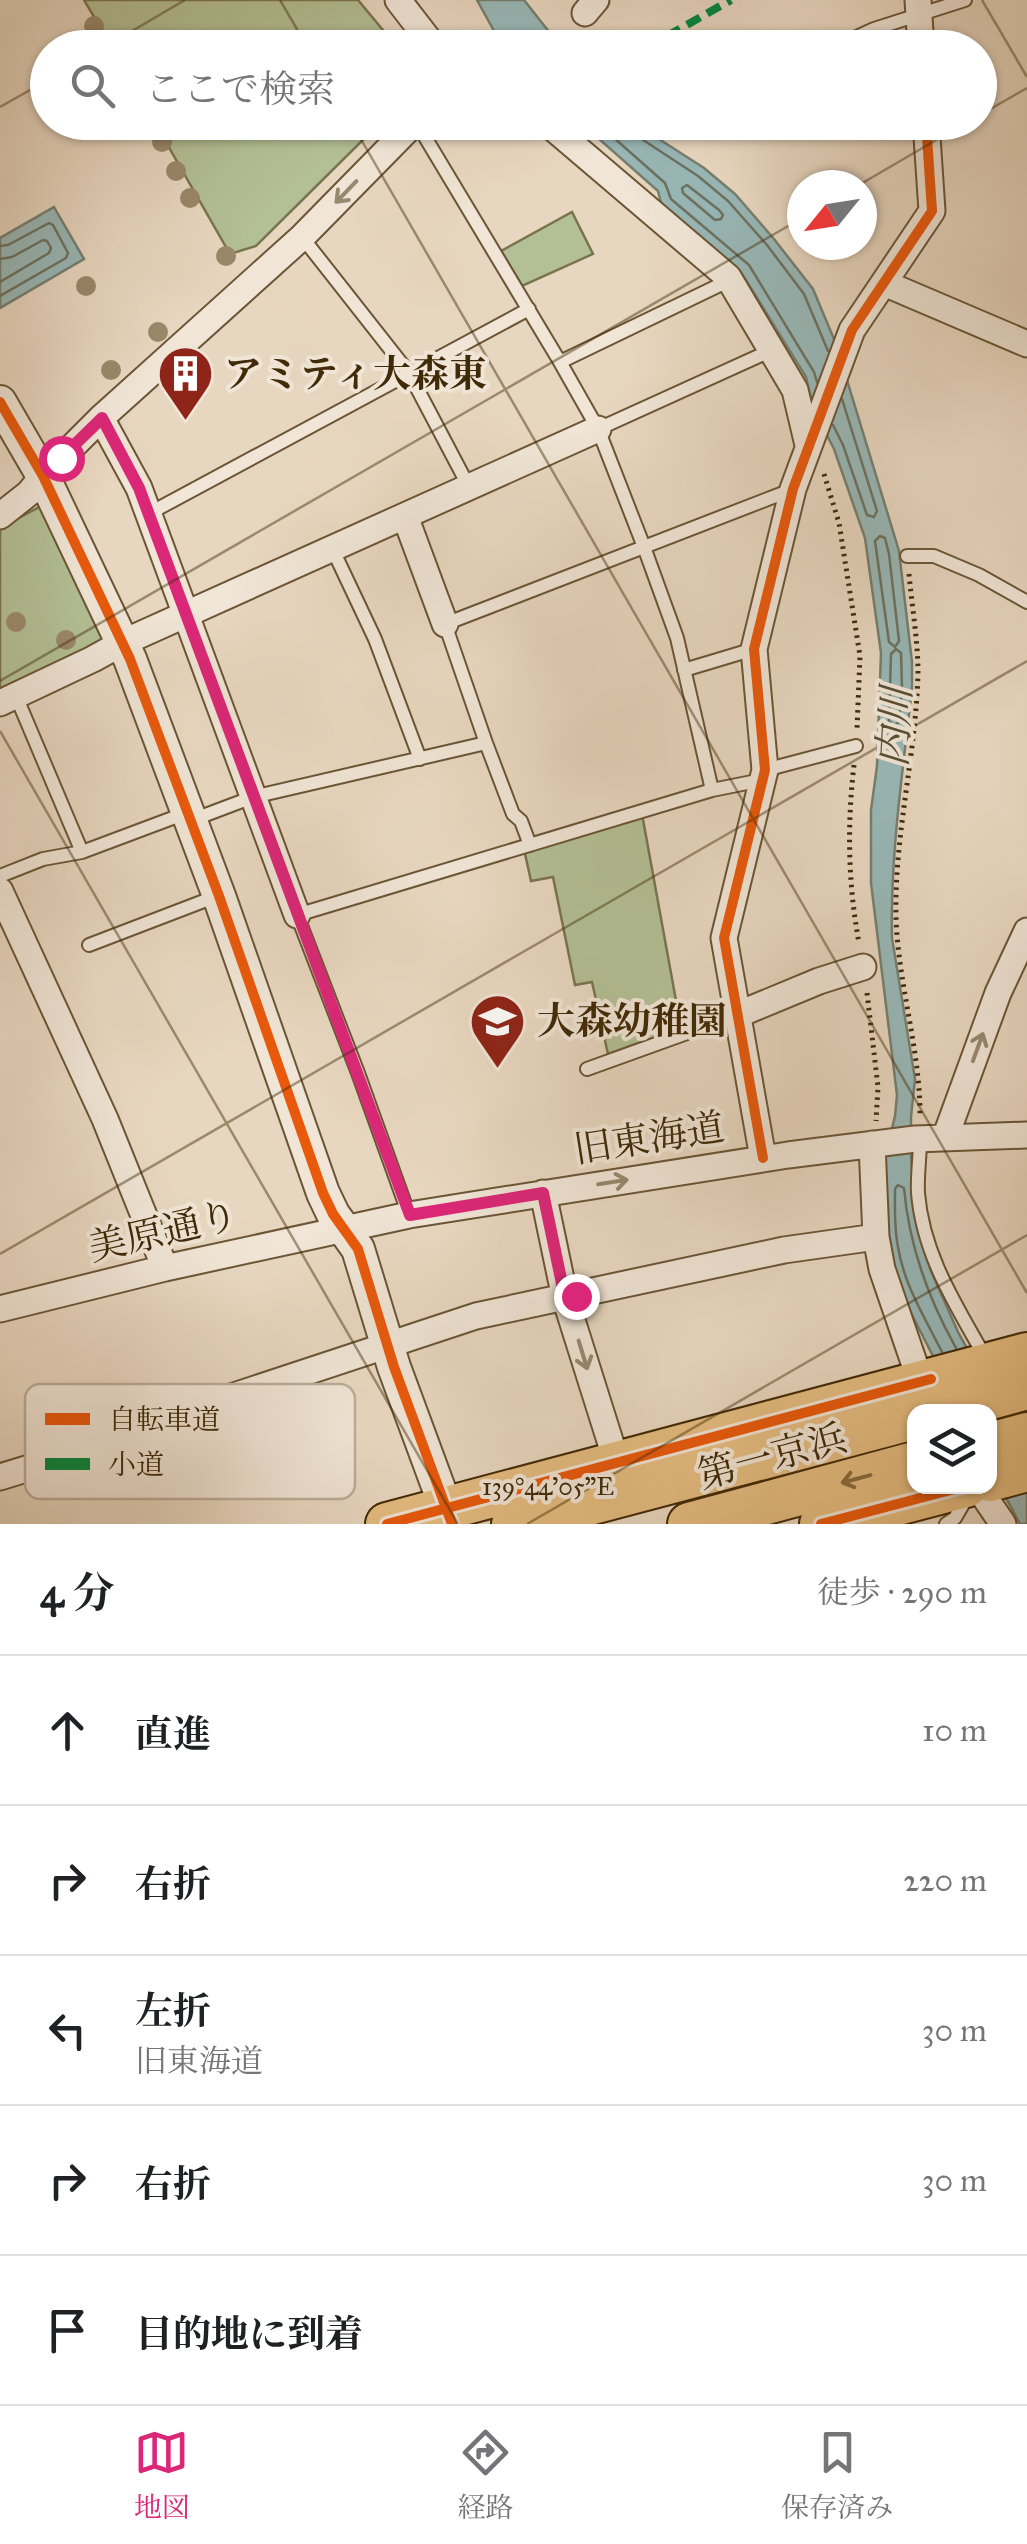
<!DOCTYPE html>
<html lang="ja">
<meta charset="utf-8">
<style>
body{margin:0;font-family:"IM FELL Great Primer","Noto Serif JP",serif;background:#f2f2f2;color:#202124}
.controls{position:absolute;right:30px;bottom:30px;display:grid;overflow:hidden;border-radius:20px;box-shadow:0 2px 8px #0004}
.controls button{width:90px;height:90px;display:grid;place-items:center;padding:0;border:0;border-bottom:2px solid #e0e0e0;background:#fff;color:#202124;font:50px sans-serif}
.compass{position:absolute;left:787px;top:170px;width:90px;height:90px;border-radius:50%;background:#fff;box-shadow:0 2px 8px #0004;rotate:240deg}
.stop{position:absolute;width:30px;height:30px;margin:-22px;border:8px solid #db2777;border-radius:50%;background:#fff}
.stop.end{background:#db2777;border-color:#fff;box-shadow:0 2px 10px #0008}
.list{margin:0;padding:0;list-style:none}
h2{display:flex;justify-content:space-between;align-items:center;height:130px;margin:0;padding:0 40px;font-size:42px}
h2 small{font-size:32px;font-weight:400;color:#757577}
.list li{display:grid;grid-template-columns:65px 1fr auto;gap:30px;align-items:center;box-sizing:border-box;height:150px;padding:0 40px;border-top:2px solid #e0e0e0}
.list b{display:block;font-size:38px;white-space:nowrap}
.list p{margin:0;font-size:32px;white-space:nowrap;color:#757577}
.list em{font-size:32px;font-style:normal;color:#757577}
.icon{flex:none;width:55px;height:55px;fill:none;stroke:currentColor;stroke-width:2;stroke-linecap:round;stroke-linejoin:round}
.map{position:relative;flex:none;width:1027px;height:1524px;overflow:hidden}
.search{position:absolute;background:#fff;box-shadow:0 2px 8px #0004;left:30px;right:30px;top:30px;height:110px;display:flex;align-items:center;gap:25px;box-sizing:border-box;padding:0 35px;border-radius:55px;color:#757577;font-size:38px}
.sheet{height:880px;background:#fff}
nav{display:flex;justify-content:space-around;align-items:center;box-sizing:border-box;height:140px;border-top:2px solid #e0e0e0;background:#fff;font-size:28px;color:#757577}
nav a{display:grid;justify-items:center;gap:5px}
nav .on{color:#db2777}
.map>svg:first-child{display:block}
</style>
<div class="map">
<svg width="1027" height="1524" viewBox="0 0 1027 1524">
<rect width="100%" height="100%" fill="#e8d7c0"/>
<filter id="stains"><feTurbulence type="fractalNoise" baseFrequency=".002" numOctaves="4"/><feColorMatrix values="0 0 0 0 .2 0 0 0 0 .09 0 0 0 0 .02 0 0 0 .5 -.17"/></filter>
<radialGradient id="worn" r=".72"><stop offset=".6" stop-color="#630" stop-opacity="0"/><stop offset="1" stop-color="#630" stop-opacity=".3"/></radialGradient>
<path fill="#b3bf95" stroke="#7a744e" stroke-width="2.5" d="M84,0H358L397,47H112Z
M155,123H380L256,246L230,254Z
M572,212L593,254L522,286L501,251Z
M43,505L109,639L0,693V528Z
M642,814L681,1028L608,1054L592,982L575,985L553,877L531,881L524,849Z"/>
<path fill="#98b8b8" stroke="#757f71" stroke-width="2.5" d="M477,0H524L561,47H509L501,37L493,43L488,35L494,31Z
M581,123H634L704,168L735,194L774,239L813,289L836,344L899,551L912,662V688C903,771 890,855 892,938L915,1079L911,1117V1157L918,1223L923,1246L931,1271L958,1332L1027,1456V1524H1020L990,1468V1412L961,1411L909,1309L887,1247L884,1161L895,1116L897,1095L871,883V810L877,766L881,653L865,538L834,449L813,408L806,377L741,272L661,203L658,191Z
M54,207L84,259L0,308V238Z"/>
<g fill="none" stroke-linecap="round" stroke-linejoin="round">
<path stroke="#6c7160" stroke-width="2.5" d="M596,122L665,183L671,199L749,265L814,372L817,382
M631,122L634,134L698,176L728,201L767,245L804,294L828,351
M687,185L719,210L723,215L721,219L715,220L683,193L682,188Z
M0,246L8,245L49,223L53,225L68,253L66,258L0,296
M0,259L12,257L43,240L47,241L51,248L49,253L0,282
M833,425L843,445L867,515L874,517L877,511L842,399
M880,536L885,538L889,554L899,641L895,647L889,642L875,541Z
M896,649L901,653L902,688L899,722L894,726L889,721L891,654Z
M942,1352C925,1318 904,1285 898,1247C894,1228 895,1208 895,1189L898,1185L904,1188C909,1246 928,1298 956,1348"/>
<defs>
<path id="service" d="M833,48L874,29L965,0
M416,122L560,362L598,429L644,547L677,638L712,790
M663,131L679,122
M302,237L409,373L469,487
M560,362L730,280
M598,429L772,350
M148,514L529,309
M332,548L375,639L420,759
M907,556H934L979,575L1027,602
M684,670L754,649
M16,696L82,852
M486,743L513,814L521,821L530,845
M765,770L856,746
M192,820L253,797L486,743L445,624L791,490
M0,876L43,859L82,852L186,813
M89,945L217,896
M587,1069L737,1015
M920,1139C920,1157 917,1176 918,1193C923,1255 956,1305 985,1357
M409,1215L358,1073L297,915L712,790L762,780
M946,1524L955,1518L966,1499"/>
<path id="minor" d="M398,0L435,48
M918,0L921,48
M585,13L596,0
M546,122L728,277L795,390L808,445
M884,283L1027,344
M101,418L139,488L297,915
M0,516L29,493L43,476L101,418L302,237L415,122
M405,516L445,624
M0,703L93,659L122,643L598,429
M0,891L105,1119L165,1268
M737,1015L819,981L863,967
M945,1138L998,993L1027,931
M872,1144L876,1237L882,1269L921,1383
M763,1158L724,938L765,770L754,649L793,489L852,330L932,211L926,122
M543,1193L565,1298L617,1463
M0,1309L165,1268L409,1215L788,1155L915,1139L1027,1135
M0,1477L72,1455L134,1429L476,1316L784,1250L876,1237
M977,1486L1003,1524"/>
<path id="tertiary" d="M0,402L43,476L130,659L219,896L323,1193L333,1214L358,1249L394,1367L452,1524"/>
<path id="trunk" d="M939,1412L1027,1388
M990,1444L1027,1434
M990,1480L1027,1470
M387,1524L1027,1354
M513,1524L914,1418
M689,1524L914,1463
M821,1524L966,1486"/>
</defs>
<use href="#service" stroke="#6b5535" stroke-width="16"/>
<use href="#minor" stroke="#6b5535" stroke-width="29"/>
<use href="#tertiary" stroke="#6b5535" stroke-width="36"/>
<use href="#trunk" stroke="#412a07" stroke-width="46"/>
<path stroke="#412a07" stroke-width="5" stroke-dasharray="2.5 5" stroke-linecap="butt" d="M824,474L839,523L860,656L857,729
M909,574C912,607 918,641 918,673C916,755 894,836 896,917C898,984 920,1048 920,1115
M854,765C847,825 848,883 859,943
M867,993L878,1087L876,1121"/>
<use href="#service" stroke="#f0e5d6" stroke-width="12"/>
<use href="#minor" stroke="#f0e5d6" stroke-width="25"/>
<use href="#tertiary" stroke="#f0e5d6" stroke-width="32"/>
<use href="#trunk" stroke="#e4bc80" stroke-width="42"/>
<path stroke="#00873e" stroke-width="8" stroke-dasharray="15 8" stroke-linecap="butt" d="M667,36L731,0"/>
<defs>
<path id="cycleway" d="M0,402L43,476L130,659L219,896L323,1193L333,1214L358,1249L394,1367L452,1524
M763,1158L724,938L765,770L754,649L793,489L852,330L932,211L926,122
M387,1524L931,1379
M821,1524L966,1486"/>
</defs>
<use href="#cycleway" stroke="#f0e5d6" stroke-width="16"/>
<use href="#cycleway" stroke="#e8590c" stroke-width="10"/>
</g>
<g fill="#99886a">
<circle cx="94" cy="26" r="10"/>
<circle cx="162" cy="142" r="10"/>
<circle cx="176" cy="171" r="10"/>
<circle cx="190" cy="198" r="10"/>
<circle cx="226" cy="256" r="10"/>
<circle cx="86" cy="286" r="10"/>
<circle cx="158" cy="332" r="10"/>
<circle cx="111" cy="370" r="10"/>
<circle cx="16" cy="622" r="10"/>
<circle cx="66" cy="640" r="10"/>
</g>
<defs><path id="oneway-shaft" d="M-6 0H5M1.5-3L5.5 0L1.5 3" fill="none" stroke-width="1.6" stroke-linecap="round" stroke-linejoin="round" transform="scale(2.5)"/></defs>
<g stroke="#98886e">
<use href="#oneway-shaft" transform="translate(346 192) rotate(134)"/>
<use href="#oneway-shaft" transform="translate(978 1047) rotate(-70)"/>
<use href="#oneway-shaft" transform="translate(613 1182) rotate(-9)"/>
<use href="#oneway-shaft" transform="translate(583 1355) rotate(73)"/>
</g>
<use stroke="#8a6c3d" href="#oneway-shaft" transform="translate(856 1479) rotate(165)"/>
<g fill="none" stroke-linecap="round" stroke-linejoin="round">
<path stroke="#db2777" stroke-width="12" d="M61,458L102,418L139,488L410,1215L543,1193L565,1298L576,1296"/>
</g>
<path fill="none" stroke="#412a07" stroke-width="2.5" stroke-opacity="0.45" d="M280,0L308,48M982,0L1027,77M103,48L185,0M0,107L48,80M980,115L1027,88M351,122L1027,1293M859,185L967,122M0,681L802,218M0,731L458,1524M0,1254L1027,661M527,1524L1027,1235"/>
<defs>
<symbol id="building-pin" viewBox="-11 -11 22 30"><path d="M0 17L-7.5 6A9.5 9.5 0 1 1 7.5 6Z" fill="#8f2418" stroke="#f0e5d6"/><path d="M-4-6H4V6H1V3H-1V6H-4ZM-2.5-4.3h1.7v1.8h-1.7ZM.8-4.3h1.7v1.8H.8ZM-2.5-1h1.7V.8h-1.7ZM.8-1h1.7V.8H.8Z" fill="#fff"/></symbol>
<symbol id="school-pin" viewBox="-11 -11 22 30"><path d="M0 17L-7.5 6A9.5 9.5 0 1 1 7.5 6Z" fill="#8f2418" stroke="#f0e5d6"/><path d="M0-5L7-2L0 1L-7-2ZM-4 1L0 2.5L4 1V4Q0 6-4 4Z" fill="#fff"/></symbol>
</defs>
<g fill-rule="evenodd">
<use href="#building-pin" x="154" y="342" width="63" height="86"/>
<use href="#school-pin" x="466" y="990" width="63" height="86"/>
</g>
<g text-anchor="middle" stroke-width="8" stroke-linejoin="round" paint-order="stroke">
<g font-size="38" font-weight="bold" fill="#412a07" stroke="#f0e5d6" text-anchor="start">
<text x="224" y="387">アミティ大森東</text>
<text x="537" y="1034">大森幼稚園</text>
</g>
<g font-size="38" fill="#412a07" stroke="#f0e5d6">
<text transform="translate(649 1138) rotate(-9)" y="13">旧東海道</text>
<text transform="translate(163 1231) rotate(-13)" y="13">美原通り</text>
<text transform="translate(772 1456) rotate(-15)" y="13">第一京浜</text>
</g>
<g font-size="40" font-style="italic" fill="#574e33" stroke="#f0e5d6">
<text transform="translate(894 727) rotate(-87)" y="14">内川</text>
</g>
</g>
<rect x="25" y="1384" width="330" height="115" rx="15" fill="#f0e5d6" stroke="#bcad98" stroke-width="2.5"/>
<rect x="45" y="1413" width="45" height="12" fill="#e8590c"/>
<rect x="45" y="1458" width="45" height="12" fill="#00873e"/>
<g font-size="28" fill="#412a07">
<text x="108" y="1429">自転車道</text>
<text x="108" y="1474">小道</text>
</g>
<g font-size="25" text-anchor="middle" fill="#412a07" stroke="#f0e5d6" stroke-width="8" stroke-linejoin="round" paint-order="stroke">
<text x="548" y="1495">139°44'05"E</text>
</g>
<rect width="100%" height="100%" filter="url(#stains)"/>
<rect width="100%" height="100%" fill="url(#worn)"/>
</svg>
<div class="controls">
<button><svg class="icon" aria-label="layers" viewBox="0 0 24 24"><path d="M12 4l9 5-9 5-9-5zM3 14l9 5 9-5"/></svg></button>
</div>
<svg class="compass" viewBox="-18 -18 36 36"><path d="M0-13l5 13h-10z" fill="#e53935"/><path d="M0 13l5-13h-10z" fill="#757577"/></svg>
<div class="stop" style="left:61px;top:458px"></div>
<div class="stop end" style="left:576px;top:1296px"></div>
<div class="search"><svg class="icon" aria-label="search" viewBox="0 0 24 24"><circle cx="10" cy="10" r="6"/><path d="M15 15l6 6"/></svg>ここで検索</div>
</div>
<section class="sheet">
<h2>4 分<small>徒歩 · 290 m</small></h2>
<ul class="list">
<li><svg class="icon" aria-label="ahead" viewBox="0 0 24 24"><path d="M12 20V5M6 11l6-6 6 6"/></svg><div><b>直進</b></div><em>10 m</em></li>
<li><svg class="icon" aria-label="right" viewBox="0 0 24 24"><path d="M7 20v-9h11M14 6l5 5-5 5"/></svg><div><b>右折</b></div><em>220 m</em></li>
<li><svg class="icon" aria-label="left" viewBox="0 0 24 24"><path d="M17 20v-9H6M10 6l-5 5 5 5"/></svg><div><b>左折</b><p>旧東海道</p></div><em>30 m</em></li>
<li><svg class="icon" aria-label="right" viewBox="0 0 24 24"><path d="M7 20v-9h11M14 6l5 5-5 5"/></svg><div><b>右折</b></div><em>30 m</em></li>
<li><svg class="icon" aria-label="arrive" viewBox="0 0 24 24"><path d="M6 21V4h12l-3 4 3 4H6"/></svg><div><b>目的地に到着</b></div></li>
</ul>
</section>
<nav>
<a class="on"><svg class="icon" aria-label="map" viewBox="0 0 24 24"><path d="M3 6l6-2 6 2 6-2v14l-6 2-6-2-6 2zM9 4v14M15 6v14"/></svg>地図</a>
<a><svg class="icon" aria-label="directions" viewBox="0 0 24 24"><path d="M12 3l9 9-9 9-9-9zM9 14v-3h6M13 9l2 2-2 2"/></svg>経路</a>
<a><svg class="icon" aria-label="saved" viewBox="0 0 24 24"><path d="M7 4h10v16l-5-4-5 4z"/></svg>保存済み</a>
</nav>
